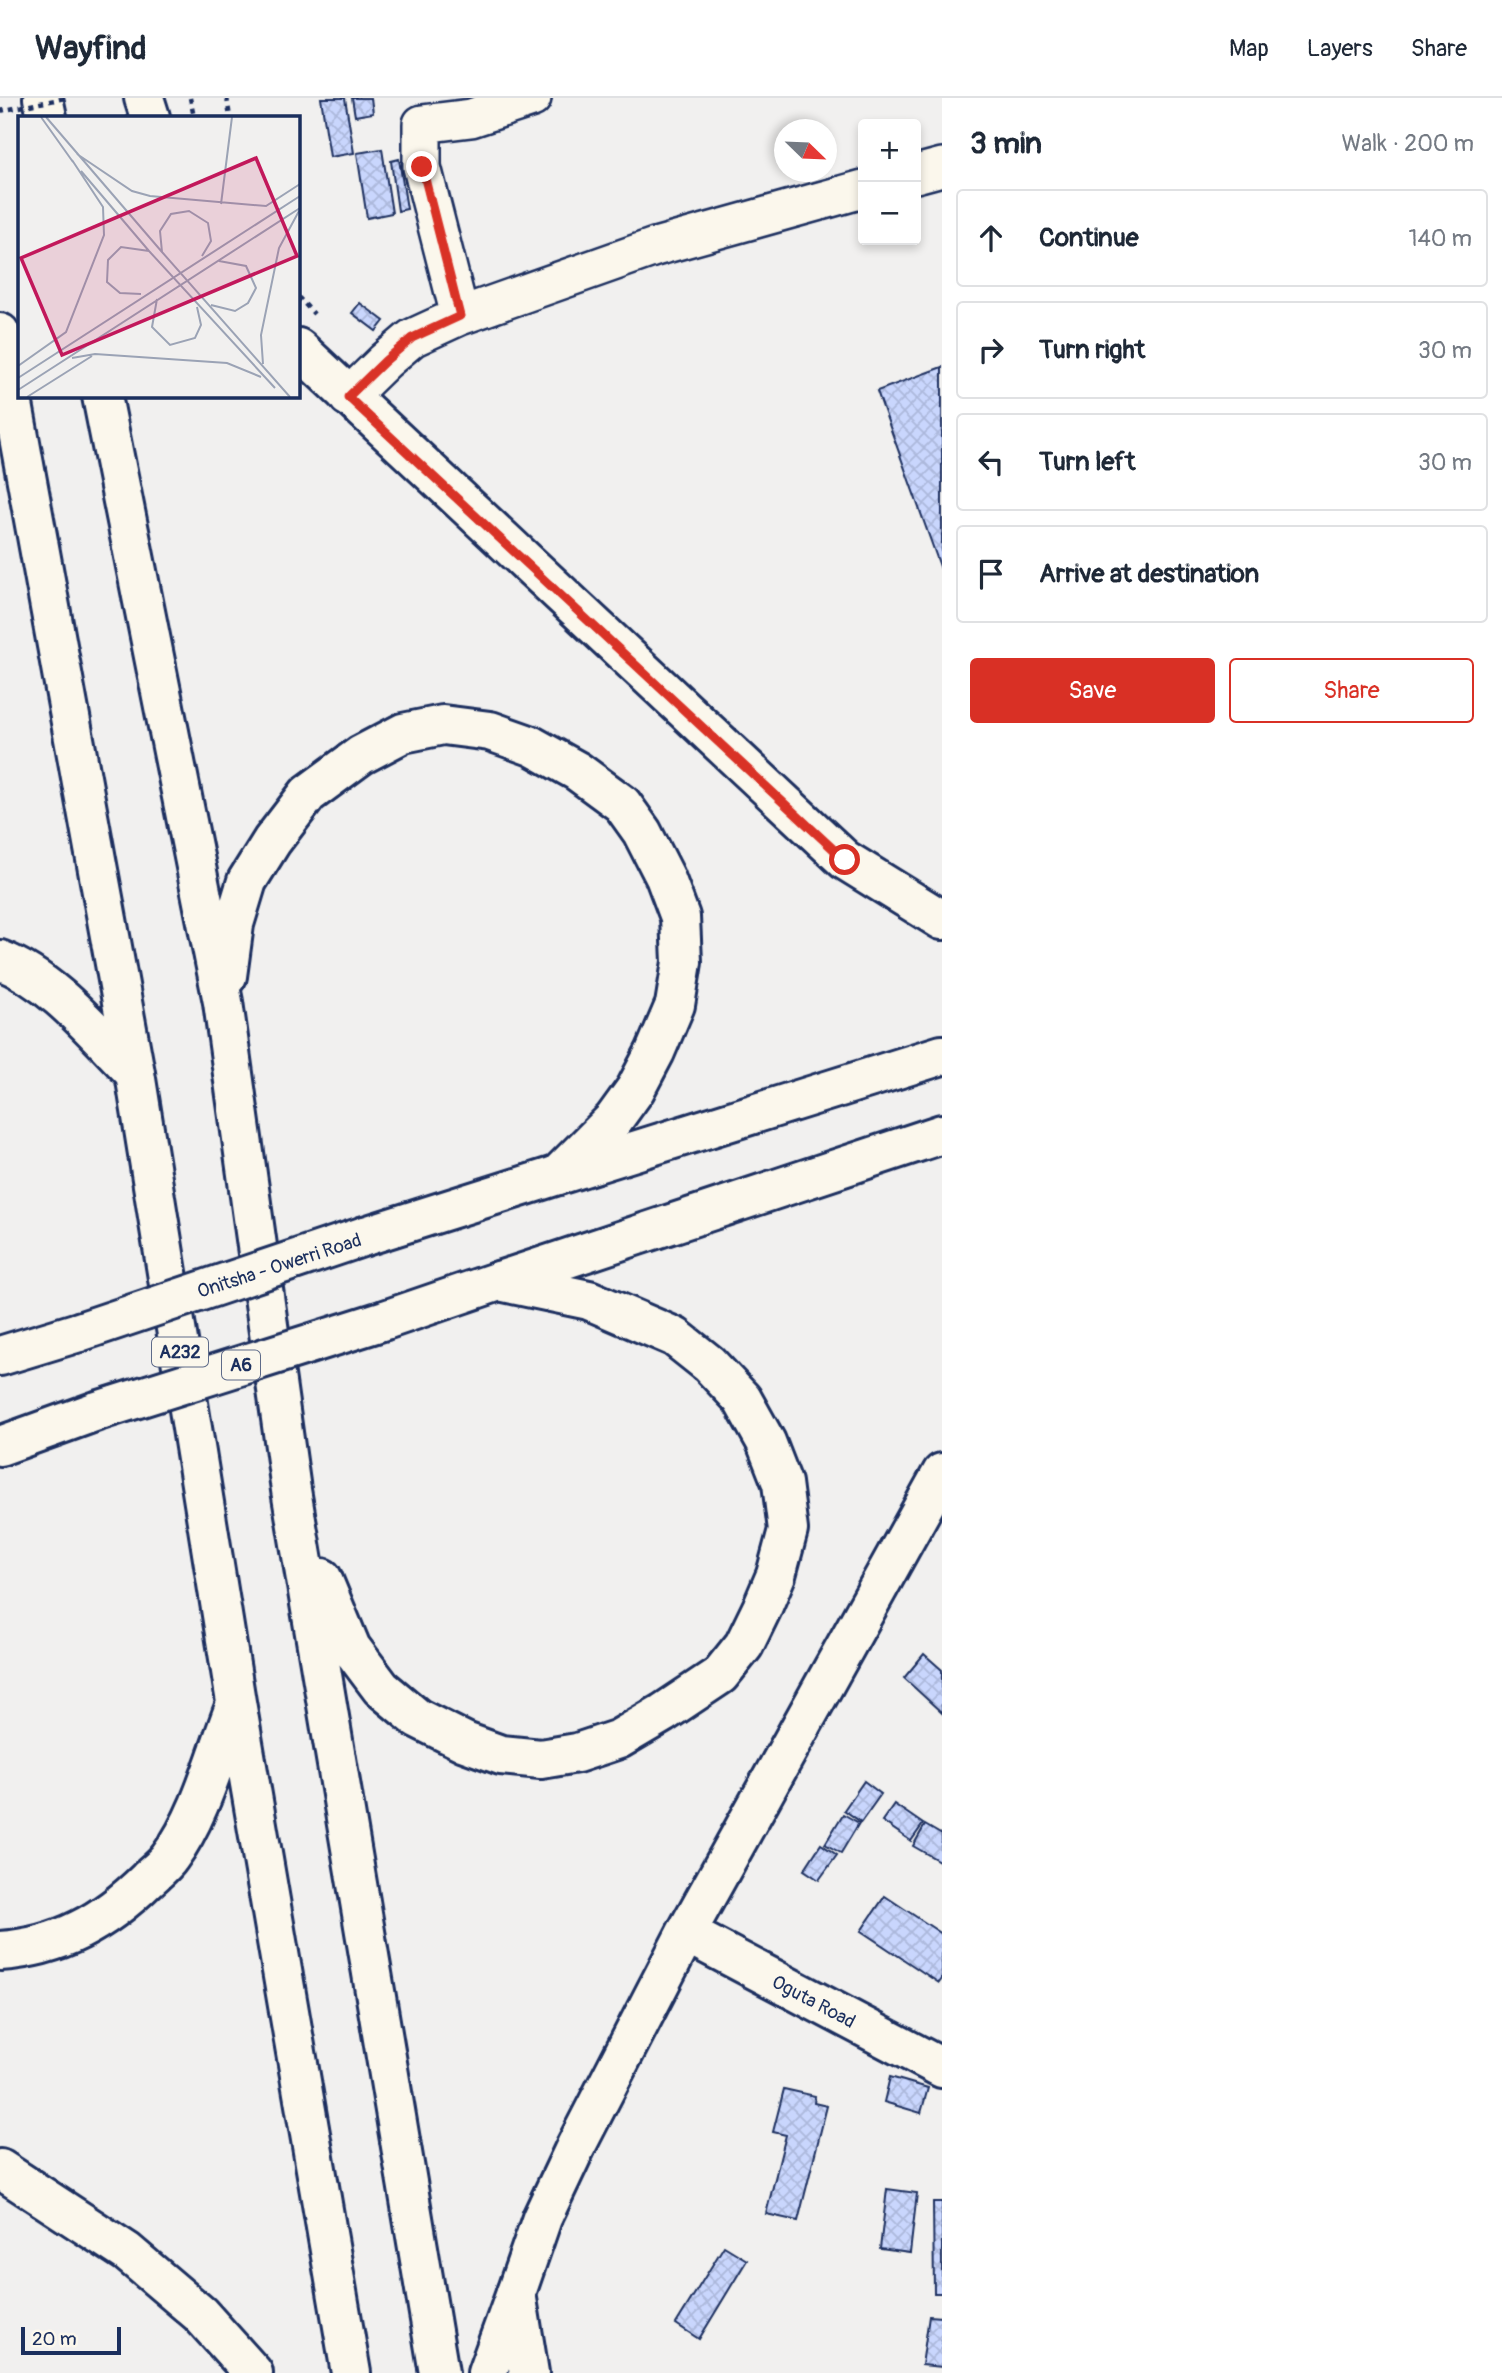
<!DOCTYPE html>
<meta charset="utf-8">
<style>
body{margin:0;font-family:Pangolin,sans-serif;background:#f2f2f3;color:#1f2937}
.controls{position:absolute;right:21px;top:21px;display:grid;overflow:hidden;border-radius:7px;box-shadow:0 4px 10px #0003}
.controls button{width:63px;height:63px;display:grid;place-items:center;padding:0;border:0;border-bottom:2px solid #e0e1e3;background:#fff;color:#1f2937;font:35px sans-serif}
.compass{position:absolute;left:774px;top:21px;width:63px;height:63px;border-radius:50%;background:#fff;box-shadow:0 4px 10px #0003;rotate:113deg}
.scale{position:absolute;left:21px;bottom:18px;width:100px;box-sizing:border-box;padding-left:7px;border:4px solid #1b2f5e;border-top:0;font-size:19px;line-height:24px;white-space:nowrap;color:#1b2f5e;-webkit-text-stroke:5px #fbf7ec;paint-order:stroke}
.stop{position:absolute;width:21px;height:21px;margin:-16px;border:5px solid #d93025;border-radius:50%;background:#fff}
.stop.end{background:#d93025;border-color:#fff;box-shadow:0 2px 7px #0008}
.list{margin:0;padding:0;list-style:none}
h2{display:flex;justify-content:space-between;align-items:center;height:91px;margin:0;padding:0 28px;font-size:30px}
h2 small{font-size:23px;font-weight:400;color:#747a83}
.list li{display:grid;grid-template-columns:46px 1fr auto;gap:21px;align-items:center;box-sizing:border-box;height:98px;margin:0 14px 14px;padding:0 14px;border:2px solid #e0e1e3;border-radius:7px}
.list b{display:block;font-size:26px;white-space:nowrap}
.list em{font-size:23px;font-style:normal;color:#747a83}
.actions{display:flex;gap:14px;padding:21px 28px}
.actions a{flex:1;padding:16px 0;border:2px solid #d93025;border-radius:7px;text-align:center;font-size:24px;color:#d93025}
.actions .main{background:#d93025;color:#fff}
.icon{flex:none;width:38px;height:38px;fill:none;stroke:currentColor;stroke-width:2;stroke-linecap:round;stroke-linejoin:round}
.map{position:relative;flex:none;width:942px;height:2275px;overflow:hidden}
header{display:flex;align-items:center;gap:42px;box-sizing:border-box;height:98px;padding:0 35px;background:#fff;border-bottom:2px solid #e0e1e3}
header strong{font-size:33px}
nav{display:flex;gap:38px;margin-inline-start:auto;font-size:24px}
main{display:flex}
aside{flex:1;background:#fff}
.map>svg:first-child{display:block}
</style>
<header>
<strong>Wayfind</strong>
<nav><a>Map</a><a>Layers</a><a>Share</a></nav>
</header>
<main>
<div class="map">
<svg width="942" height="2275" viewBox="0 0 942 2275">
<defs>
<pattern id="building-cross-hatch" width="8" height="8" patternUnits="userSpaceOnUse" patternTransform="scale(1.75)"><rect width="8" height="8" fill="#c9d6fd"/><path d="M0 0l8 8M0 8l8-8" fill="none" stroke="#acb8db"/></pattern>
</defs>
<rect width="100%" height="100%" fill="#f1f0ef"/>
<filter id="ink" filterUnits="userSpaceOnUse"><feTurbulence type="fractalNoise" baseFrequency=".0143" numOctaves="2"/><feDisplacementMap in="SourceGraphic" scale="14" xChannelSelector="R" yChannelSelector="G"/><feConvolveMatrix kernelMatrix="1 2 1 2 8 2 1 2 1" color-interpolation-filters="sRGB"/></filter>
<g filter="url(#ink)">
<path fill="url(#building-cross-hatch)" stroke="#1b2f5e" stroke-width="2" d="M321,0H345L354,55L330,59Z
M352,0H371L373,15L355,18Z
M382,51L392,115L367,120L357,55Z
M399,61L407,111L398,113L391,63Z
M360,205L384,223L376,233L352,215Z
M942,269V474L877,293Z
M924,1556L942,1572V1615L904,1580Z
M864,1683L881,1696L861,1724L844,1712Z
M894,1706L923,1726L911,1743L882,1723Z
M843,1716L859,1725L841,1755L825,1746Z
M925,1727L942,1737L941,1764L913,1748Z
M821,1746L837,1757L819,1782L804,1772Z
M885,1798L942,1836V1881L939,1885L861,1833Z
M890,1979L928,1990L921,2015L884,2004Z
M784,1991L815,1998L814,2005L827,2008L798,2123L766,2116L786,2037L773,2034Z
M887,2091L917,2095L910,2155L880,2151Z
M933,2104H942V2195H934Z
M724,2148L747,2162L699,2241L676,2226Z
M929,2218L942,2219V2269L922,2267Z"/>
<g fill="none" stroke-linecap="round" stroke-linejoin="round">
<defs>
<path id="minor" d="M916,76L942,69
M460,218L422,69V26L471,20L532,0
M348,299L385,263L412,240L460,218L655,149L863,91"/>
<path id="secondary" d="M144,0L150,19
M298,250L845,762L942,822
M558,1077L942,957
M499,1183L942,1036
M686,1835L942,1970
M529,2275L516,2195L542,2120L576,2048L686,1835L942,1375"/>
<path id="trunk" d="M43,0L47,19
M0,235L135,975L236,1604L351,2275
M102,298L223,904L291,1392L439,2275
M0,862C54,883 95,935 135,975
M227,878L234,826L247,783L272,743L308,696L361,657L403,635L443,627L490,633L532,648L577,673L622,706L642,734L665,779L680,819L682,864L675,907L655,954L635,992L614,1021L558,1077L365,1138
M0,1258L79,1234
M0,1348L97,1313
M322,1480L351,1550L381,1590L417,1620L465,1644L501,1657L541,1661L577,1655L619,1641L663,1615L720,1577L744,1547L762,1510L776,1477L788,1432L782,1385L766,1344L742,1301L709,1266L675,1239L589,1202L499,1183L385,1222
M0,1853C60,1849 104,1824 147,1782C154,1775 164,1768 170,1759C201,1718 217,1654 236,1606
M0,2071L127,2154L200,2216L253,2275
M487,2275L516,2195"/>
</defs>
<use href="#minor" stroke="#1b2f5e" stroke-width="42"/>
<use href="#secondary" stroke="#1b2f5e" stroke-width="44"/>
<use href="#trunk" stroke="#1b2f5e" stroke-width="44"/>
<path stroke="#1b2f5e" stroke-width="4.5" stroke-dasharray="5 5" stroke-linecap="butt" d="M190,0L194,19
M227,0L230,19
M298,199L314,216"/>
<use href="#minor" stroke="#fbf7ec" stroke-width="37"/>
<use href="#secondary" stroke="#fbf7ec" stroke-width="38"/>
<use href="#trunk" stroke="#fbf7ec" stroke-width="38"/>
<defs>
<path id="trunk-bridge" d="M79,1234L365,1138
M97,1313L385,1222"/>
</defs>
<use href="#trunk-bridge" stroke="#1b2f5e" stroke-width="44" stroke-linecap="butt"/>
<path stroke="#1b2f5e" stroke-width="4.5" stroke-dasharray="5 5" stroke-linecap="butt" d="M0,13L65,0"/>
<use href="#trunk-bridge" stroke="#fbf7ec" stroke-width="38"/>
</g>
</g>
<g fill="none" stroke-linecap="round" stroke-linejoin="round" filter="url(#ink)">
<path stroke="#d93025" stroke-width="9" d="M422,69L460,218L412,240L385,263L348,299L845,762"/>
</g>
<g text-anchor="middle" stroke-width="5" stroke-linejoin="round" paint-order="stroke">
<g fill="#fbf7ec" stroke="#5e6b89" stroke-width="2">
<rect x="152" y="1239.5" width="56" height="29" rx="5"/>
<rect x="222" y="1252.5" width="38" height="29" rx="5"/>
</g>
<g font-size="18" font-weight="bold" fill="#1b2f5e">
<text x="180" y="1260">A232</text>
<text x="241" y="1273">A6</text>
</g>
<g font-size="19" fill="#1b2f5e" stroke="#fbf7ec">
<text transform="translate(279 1167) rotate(-18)" y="7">Onitsha - Owerri Road</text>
<text transform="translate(814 1903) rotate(28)" y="7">Oguta Road</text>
</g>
</g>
<g transform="translate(18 18)">
<rect width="282" height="282" fill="#f1f0ef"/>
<path fill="none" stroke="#9ba3b5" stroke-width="2" d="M23,1L55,46M28,1L144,136M59,38L114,75L132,80L248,90L282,68M63,55L131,135M203,88L214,1M184,140L193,125L190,107L171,95L153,98L142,115L144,136L272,281M123,178L102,177L89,166L90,144L103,131L131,135L257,272M139,183L134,211L152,229L177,222L183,209L179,191M193,189L217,195L230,187L238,172L228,150L201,145M54,242L77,238L209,247L243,261M245,248L243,219L261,132L281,95M0,250L48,216L86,119L85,91L54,44M0,262L282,80M0,274L282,92M9,281L74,240"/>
<path fill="#c2185b" fill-opacity="0.15" stroke="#c2185b" stroke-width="3.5" d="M238,42L279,140L44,239L3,142Z"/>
<rect width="282" height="282" fill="none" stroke="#1b2f5e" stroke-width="3.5"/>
</g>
</svg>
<div class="controls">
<button>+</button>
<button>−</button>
</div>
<svg class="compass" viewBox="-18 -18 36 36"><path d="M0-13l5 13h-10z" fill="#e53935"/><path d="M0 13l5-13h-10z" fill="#747a83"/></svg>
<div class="scale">20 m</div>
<div class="stop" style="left:845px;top:762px"></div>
<div class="stop end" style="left:422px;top:69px"></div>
</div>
<aside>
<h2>3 min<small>Walk · 200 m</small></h2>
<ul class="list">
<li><svg class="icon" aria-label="ahead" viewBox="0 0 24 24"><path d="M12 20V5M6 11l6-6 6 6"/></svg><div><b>Continue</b></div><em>140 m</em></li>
<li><svg class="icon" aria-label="right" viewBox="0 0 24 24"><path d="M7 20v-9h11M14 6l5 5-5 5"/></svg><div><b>Turn right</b></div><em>30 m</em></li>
<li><svg class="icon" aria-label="left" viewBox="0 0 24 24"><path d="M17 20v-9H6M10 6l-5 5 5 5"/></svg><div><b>Turn left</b></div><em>30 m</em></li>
<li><svg class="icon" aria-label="arrive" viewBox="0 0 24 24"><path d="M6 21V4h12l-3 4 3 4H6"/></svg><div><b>Arrive at destination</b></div></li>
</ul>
<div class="actions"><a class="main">Save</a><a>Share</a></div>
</aside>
</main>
